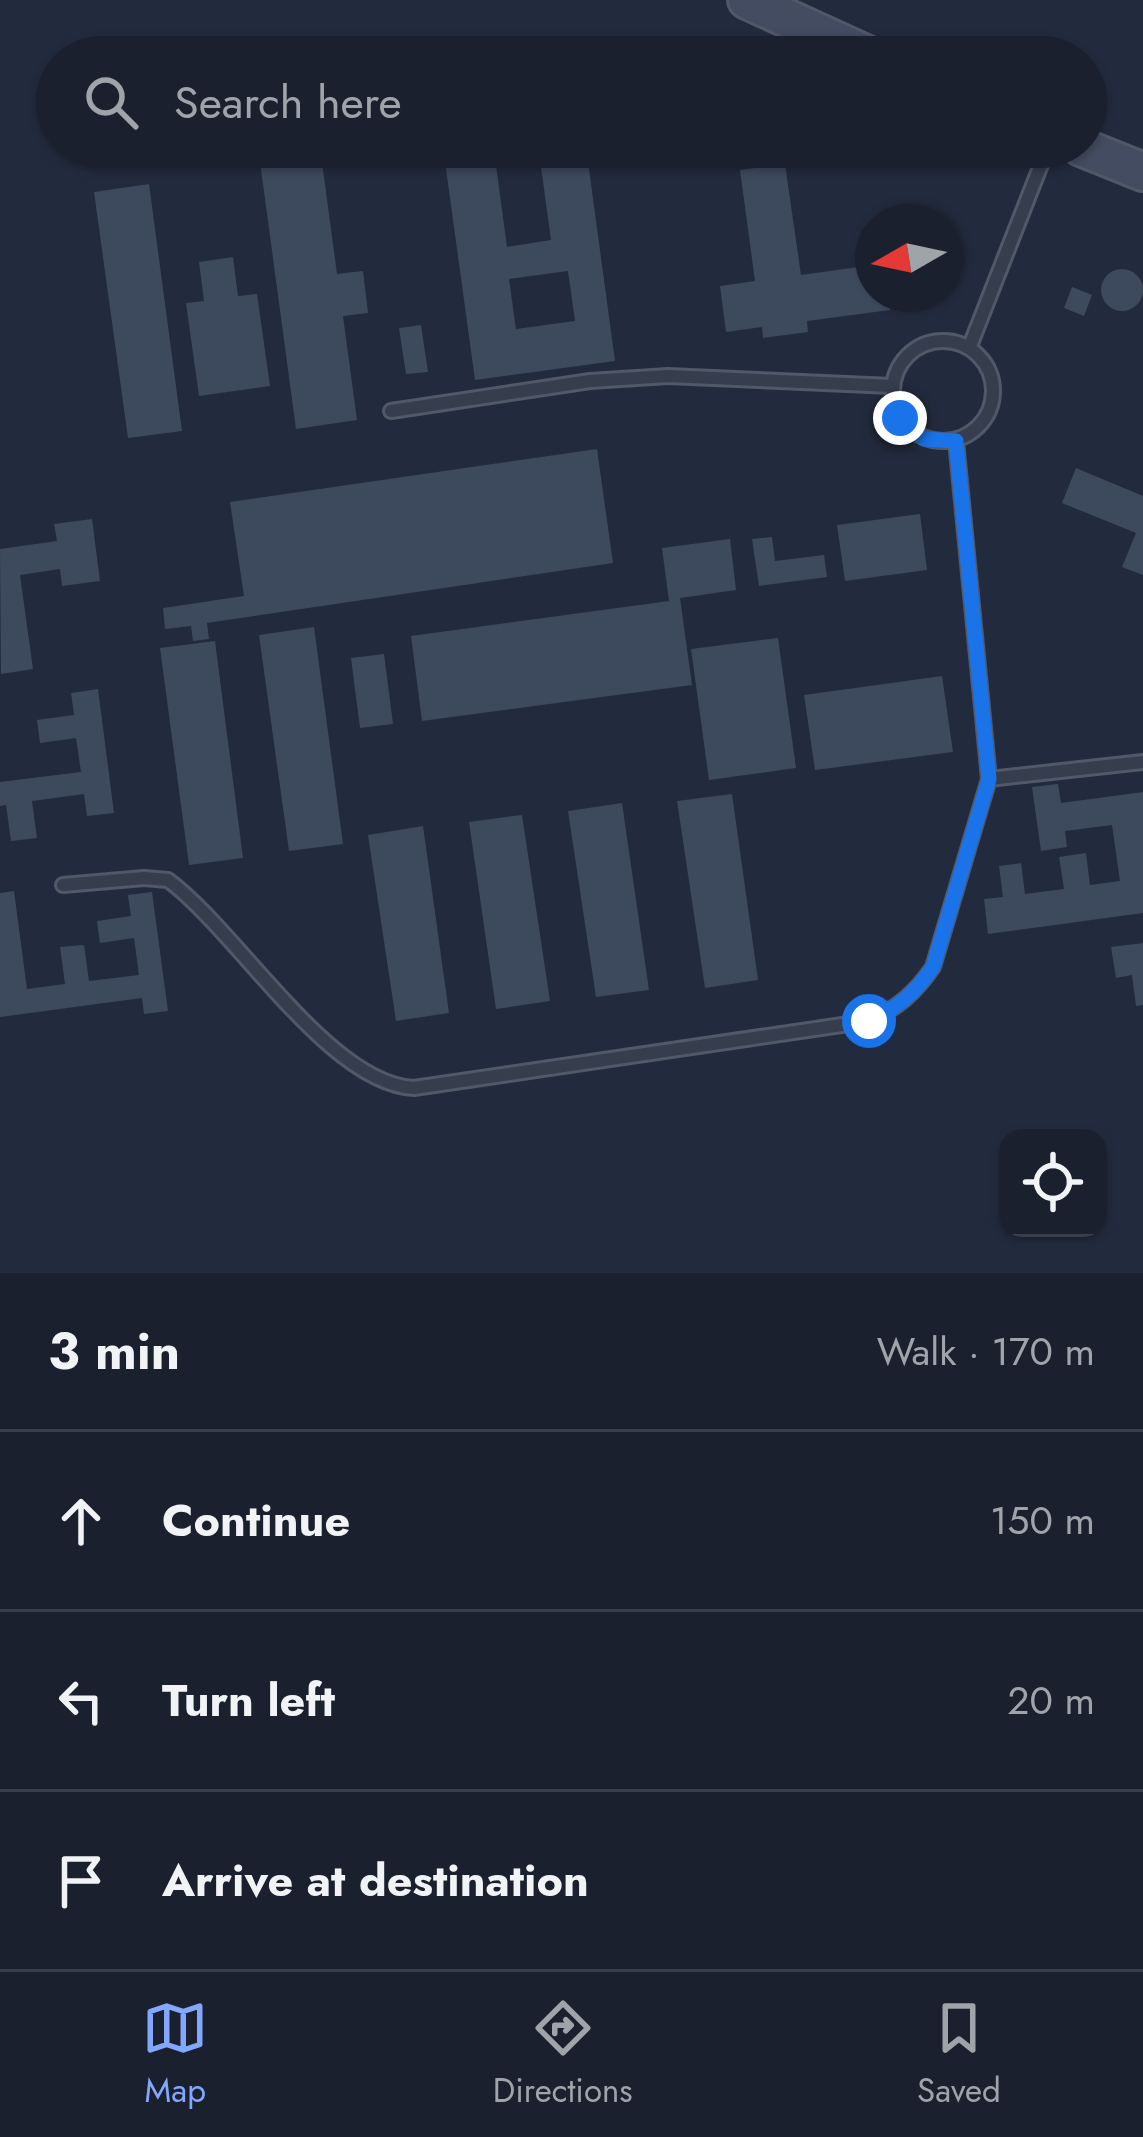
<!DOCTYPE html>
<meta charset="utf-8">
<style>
body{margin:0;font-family:Jost,sans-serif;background:#232836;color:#f1f3f6}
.controls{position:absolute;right:36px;bottom:36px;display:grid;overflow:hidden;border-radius:24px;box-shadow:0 3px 9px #0004}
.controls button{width:108px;height:108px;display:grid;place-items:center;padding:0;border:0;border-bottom:3px solid #383e4a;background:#1a202e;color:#f1f3f6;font:60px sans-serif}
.compass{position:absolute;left:855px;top:204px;width:108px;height:108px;border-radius:50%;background:#1a202e;box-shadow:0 3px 9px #0004;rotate:261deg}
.stop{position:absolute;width:36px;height:36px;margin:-27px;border:9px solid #1a73e8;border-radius:50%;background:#fff}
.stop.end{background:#1a73e8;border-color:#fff;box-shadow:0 3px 12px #0008}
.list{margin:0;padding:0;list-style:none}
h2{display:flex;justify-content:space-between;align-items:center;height:156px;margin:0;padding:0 48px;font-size:51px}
h2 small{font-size:39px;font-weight:400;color:#9fa3aa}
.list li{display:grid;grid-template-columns:78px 1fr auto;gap:36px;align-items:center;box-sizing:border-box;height:180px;padding:0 48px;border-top:3px solid #383e4a}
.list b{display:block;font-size:45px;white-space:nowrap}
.list em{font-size:39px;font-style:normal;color:#9fa3aa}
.icon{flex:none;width:66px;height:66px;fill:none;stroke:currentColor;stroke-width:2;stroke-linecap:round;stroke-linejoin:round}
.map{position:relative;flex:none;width:1143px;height:1273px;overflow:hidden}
.search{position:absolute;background:#1a202e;box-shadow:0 3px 9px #0004;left:36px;right:36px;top:36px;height:132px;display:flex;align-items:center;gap:30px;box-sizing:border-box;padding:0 42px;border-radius:66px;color:#9fa3aa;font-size:45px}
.sheet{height:696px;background:#1a202e}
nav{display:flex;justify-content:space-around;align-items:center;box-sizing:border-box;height:168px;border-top:3px solid #383e4a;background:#1a202e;font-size:33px;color:#9fa3aa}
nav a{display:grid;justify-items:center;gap:6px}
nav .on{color:#82a7fd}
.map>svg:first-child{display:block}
</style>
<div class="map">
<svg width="1143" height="1273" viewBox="0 0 1143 1273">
<rect width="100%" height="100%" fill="#222b3d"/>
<path fill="#3d495d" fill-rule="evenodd" d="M258,147H320L337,274L363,271L368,313L343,316L357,420L296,429Z
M443,147H586L615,361L475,380ZM539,152L551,240L507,247L495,158ZM568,271L575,321L516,329L509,279Z
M785,164L801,275L873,265V294H887L890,310L807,321L808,332L763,338L762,327L726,332L720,286L755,281L740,170Z
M149,184L182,431L128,438L94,192Z
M233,257L238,296L257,294L270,386L199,396L186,303L204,301L199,262Z
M1101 290a21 21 0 1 1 42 0a21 21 0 1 1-42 0Z
M1072,287L1092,295L1084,316L1064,308Z
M421,325L428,372L406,374L399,328Z
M597,449L613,563L207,623L209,639L193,641L191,626L165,629L163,608L244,596L230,502Z
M1076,468L1143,496V575L1122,567L1136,533L1062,503Z
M920,514L927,570L845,581L837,525Z
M92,519L100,581L62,586L60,569L20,575L33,669L1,674L0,549L57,541L54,524Z
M772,537L775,561L824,555L827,577L759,586L752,539Z
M730,539L736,590L680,598L692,685L422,721L411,636L669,601L662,548Z
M314,627L343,844L289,851L259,635Z
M778,638L796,768L709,780L691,649Z
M215,641L243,858L189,865L160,648Z
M384,654L393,724L360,728L351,658Z
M942,676L953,752L815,770L804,695Z
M98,689L114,813L87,816L84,794L32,801L37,838L11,841L6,805L0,806V782L81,772L76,738L40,743L37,720L74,715L71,693Z
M1058,784L1061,803L1143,792V913L988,934L984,899L1003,897L999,866L1021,863L1025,894L1064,889L1059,857L1086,853L1090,885L1120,881L1112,825L1065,831L1067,847L1041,851L1032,787Z
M732,794L758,980L705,988L677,801Z
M622,803L649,990L596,997L568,811Z
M522,815L550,1001L496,1009L469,822Z
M423,826L449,1013L396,1021L368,835Z
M14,891L27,989L65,984L60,947L84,945L89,981L139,975L134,938L100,943L97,921L131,916L128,895L152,892L168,1011L144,1014L142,998L0,1017V893Z
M1143,943V1005L1136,1006L1132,975L1116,978L1111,947Z"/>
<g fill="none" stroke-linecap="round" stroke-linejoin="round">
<defs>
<path id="lane" d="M893 391a50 50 0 1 1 100 0a50 50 0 1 1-100 0Z
M970,346L1048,147
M391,411L590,381L668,376L892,386
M989,779L1143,762
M63,885L144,878L168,880C238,932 329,1084 414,1088L869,1021C898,1008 915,993 933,967L989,779L956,441"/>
<path id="secondary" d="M747,0L872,57
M1081,147L1143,172"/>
</defs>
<use href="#lane" stroke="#515868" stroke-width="18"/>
<use href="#secondary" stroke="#515868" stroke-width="42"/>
<use href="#lane" stroke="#363d4d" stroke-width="12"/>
<use href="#secondary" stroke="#434c60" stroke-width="36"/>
</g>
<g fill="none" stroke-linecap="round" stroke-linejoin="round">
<path stroke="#1a73e8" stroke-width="15" d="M869,1021C898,1008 915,993 933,967L989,779L956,441L924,439L900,418"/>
</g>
</svg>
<div class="controls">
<button><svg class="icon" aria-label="locate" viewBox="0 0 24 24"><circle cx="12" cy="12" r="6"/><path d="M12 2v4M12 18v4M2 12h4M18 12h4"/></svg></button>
</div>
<svg class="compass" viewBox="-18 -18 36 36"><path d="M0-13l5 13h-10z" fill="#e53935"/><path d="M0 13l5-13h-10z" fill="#9fa3aa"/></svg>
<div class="stop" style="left:869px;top:1021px"></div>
<div class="stop end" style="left:900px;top:418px"></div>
<div class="search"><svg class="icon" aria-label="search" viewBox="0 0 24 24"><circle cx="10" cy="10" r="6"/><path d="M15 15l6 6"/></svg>Search here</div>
</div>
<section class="sheet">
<h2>3 min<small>Walk · 170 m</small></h2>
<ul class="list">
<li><svg class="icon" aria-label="ahead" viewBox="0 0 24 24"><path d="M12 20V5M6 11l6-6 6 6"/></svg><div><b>Continue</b></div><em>150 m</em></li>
<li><svg class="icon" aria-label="left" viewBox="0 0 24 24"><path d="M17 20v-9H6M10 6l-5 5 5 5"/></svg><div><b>Turn left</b></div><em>20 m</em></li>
<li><svg class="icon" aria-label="arrive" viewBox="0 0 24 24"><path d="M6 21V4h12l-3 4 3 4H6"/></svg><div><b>Arrive at destination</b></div></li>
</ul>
</section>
<nav>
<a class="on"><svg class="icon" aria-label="map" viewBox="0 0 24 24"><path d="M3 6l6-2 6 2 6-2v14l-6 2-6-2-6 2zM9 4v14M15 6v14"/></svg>Map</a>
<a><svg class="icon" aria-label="directions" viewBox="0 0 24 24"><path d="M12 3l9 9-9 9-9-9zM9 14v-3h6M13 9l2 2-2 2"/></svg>Directions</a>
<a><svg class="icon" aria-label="saved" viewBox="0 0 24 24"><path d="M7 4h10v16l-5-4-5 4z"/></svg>Saved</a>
</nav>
